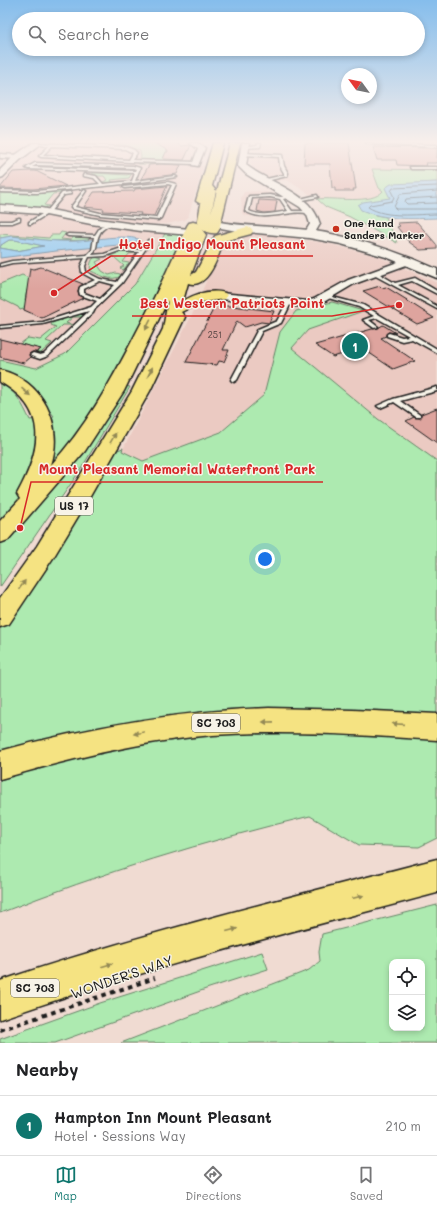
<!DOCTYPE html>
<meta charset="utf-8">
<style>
body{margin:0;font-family:Mali,sans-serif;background:#f6f6f6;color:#202124}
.controls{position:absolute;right:12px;bottom:12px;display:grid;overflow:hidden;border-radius:8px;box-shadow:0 2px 6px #0003}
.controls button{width:36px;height:36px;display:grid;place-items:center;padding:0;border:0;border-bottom:1px solid #e0e0e0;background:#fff;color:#202124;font:20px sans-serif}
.compass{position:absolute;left:341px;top:68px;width:36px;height:36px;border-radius:50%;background:#fff;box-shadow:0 2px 6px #0003;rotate:303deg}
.you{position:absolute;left:265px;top:559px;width:14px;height:14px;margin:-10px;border:3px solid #fff;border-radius:50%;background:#1a73e8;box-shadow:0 0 0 6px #1a73e833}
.badge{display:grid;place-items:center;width:26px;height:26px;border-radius:50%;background:#0f766e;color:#fff;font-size:13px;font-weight:700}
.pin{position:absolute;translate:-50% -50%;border:2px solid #fff;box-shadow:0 1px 4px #0006}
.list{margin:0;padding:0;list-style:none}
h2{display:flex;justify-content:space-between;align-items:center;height:52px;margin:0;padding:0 16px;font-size:17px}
h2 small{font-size:13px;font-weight:400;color:#757577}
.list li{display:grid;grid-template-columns:26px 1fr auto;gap:12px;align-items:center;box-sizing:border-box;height:60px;padding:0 16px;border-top:1px solid #e0e0e0}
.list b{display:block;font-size:15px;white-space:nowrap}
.list p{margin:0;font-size:13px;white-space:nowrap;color:#757577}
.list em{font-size:13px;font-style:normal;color:#757577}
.icon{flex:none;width:22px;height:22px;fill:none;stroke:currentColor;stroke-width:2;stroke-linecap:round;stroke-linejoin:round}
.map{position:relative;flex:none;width:437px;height:1043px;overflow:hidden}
.search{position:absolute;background:#fff;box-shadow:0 2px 6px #0003;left:12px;right:12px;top:12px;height:44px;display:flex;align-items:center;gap:10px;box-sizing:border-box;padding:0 14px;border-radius:22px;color:#757577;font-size:15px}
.sheet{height:112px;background:#fff}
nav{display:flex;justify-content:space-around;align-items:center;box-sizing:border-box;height:56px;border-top:1px solid #e0e0e0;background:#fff;font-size:11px;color:#757577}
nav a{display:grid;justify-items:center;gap:2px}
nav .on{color:#0f766e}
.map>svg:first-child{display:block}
</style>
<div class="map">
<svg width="437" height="1043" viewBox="0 0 437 1043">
<rect width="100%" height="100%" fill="#f0dbd2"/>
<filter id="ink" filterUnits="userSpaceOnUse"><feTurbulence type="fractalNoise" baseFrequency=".025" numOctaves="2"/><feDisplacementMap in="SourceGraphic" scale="8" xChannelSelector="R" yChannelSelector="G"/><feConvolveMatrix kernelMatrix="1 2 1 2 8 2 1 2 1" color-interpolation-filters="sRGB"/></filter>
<g filter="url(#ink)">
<path fill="#ebcac2" d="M0,143H22L29,144L14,155H0V145L1,144Z
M45,143H188L195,147L197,148L194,165L204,166L188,217L185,220L167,224H149L103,221L44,208L48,206H43L51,195L63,192L31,194L0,193V180L25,156Z
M253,143H437V170H373L379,188L383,191L380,195L368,199H317L287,180L277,181L263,175L252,167L250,162Z
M259,191L278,195L282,209L280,217L247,216L242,214L241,198L244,192Z
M0,210L35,212L111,227L166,232L135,284L65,354L36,368L0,360Z
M263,234L326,243L377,256L437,283V465L264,395L221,432L143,461L122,451L193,313L222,243L237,235Z"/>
<path fill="#adeab0" stroke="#648366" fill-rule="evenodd" d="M120,143H155L167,150L164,157H183L180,165L138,164L141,157L140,151L128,146L116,144Z
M372,169L437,170V182L406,184L391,198L382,200L375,215L386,217L397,243L350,217L326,207L317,199C334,197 372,205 383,191L379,188Z
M94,173L127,175L132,173L129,178L111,180L113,183L103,182L107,180L104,176H98L92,174Z
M64,191L62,193L53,194L44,205L49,206L44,208L0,206V193L31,194Z
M61,232L66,233L61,239L71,240L74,236L89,238L88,240L52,241L12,236L0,238V234L49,238L51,235H59Z
M166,232L178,233L182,236L155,298L134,340L110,382L130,387L81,469L0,587V384C17,391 22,404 30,420L54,416L27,383L0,370V360L36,368L65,354L135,284Z
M9,240H15L45,246L17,251L0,248L1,245Z
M122,252L136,253L129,254L123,262L129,263L123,270L120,268L124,266L114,257L109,256Z
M95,257L102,259L96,262L102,271L109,275L116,273L120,274L121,276C111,282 100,275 91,271C89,267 91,259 95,257Z
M22,275L36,281L35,289L27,290L25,300H33V306L20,310L18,307L0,298V284Z
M332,302L363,311L308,330L292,348L378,419L437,461V838L419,847L359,845L310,816C205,841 101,873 0,913V629L50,559L112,452L123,448L122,451L143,461L221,432L264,395L280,332L296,311Z
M82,312L86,314L82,317H73L66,323L73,325H63L46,341L52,343L41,353H36L41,349L20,344L28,338L40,340L56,327L51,325L52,323Z
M437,905V1043H121L309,970L320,961L319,952L322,934ZM392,962H422V1028H392Z
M262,952L268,969L206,989L55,1043H0V1039L100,1003Z"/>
<path fill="#92caf1" stroke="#63849c" d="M437,182V218C411,219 385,220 361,210L358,205L363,202L390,198L385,188L391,184Z
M12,236C34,239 55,242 77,241C98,240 119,234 139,239L140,240L129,244L56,251L0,258V248L17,251L44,246L15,240H9L1,245L0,248V238Z"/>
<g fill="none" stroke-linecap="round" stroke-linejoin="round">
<path stroke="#4b6271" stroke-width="1" d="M437,186L393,188L391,191L394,197L392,201L370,205L368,207C387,219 416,214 437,214
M437,191L400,194L394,207L396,209H437
M437,197L406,199L405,202L407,204L437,203"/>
</g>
<path fill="#dea49e" stroke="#1c1c1c" d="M154,143H177L182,146L191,145L184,160L163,159L166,152H168L167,150Z
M305,143H349L356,189H353L354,191H335V188H332L330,164H304Z
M373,147L437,148V163H426L427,166L397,165L396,160H377Z
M149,165L161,164L181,165L177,174L141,179Z
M31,171H36L66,186L33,189L0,188L13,172Z
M167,186L154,216L140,215L141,213L103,211L104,209L84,207L94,192L134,191L135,189Z
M259,200L277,201L275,212L264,213L257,211Z
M417,222L437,245V249L420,250L409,242L397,227L400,226L397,223Z
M41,267L83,284L79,287L78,291L79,295L83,298L42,318L24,310L30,268L34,269Z
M380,286L382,288L386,287L407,300H406L434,318L417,324L363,291Z
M215,306H232L274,311L269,323L261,322L245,327L237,321L223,350H229L224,362L219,361L217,365L186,362Z
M383,325L396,333L388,332L386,334V336L381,338L415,361L393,369L362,348L333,357L315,345L372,329L378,328Z
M0,339L41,349L37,352H32L29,354L31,357L24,363L0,357Z
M437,408V443L406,421L414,417L420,418L421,414Z"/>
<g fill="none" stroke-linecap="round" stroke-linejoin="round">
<defs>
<path id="service" d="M37,143L126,147L134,150L137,153L132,160L197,162L199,163L197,164L130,162L41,157L39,156L49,146ZM52,146L125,149L133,153L129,160L43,155Z
M258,143H261L260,147L245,148L243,147L257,145Z
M366,143L437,145V147L368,144Z
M244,153L282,155L284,166L288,173L287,176L262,182V180L284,175V173L280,166L279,157L243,155Z
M35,163L133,166L140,168L135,181L175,176L177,177L133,183L37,193L0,192V190L37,191L100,184L94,178L83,176L84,174L96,176L103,184L132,181L135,173L28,169L26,168ZM36,165L133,168L136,169L135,171L32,167Z
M410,167H437V169H411Z
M168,182L176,184L161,218L158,220L100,215L73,209L71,207L84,190L86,191L75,207L100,213L156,218L172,185L168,184L125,188L123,187Z
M70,192L71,194L64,195L49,213L31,224H29V222L47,211L62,193Z
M270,195L281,197L292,195V197L283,199L292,211H311L313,212L311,213C305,213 298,212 292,213C277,215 259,220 245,211L249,196ZM270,197L280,199L288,211C275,213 262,217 249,211L252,198Z
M317,195L318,197L298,201L296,200Z
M19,218H20V220L12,223H0V221H11Z
M107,223L110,224C107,227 102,229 100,233C95,241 99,247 92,255L104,254L119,249L141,250L148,240L151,241L122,283L95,309L93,313L48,356L40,359L31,356L30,355L33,353L40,355L44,354L89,311L43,324L0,328V326L43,322L91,307L97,301L80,295L79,291L80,287L95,280L82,273L81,266L85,258L12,263L0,266V264L12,261L87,255L92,250L94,237L68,236L66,235L68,234L95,235L99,229ZM119,251L139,252L117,282L100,279L86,272L85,266L89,257L105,256ZM100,281L115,285L100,299L84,293V289Z
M372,272H376L395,283L415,278L437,291V294L412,281L398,285L437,306V309L372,274Z
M325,295L363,305L437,349V353L412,339L402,341L387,336V334L389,333L402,337L409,336L377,318L369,320L378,327L374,328L363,320L374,316L359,307L325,297Z
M287,302L291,303L281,323L262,331L237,380L234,382L232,381L231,380L258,329L277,321Z
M437,387V391L400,401L420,415V417H416L394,402L380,408L377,406L393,399Z"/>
<path id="minor" d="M190,143H198L205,148L198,166L192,165L198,149Z
M0,154L19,155L22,157L19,159L0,158Z
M409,258L412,259L414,261L412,263L354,284L322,303L308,307L220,299L215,296L220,293L308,301L314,299L348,280Z"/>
<path id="tertiary" d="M33,143H42L20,160L3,177L0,178V170L14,156Z
M242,143H250L246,165C270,184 311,192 320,224L313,236L309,237L304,234L310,224L307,215L300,207L246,174L238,166Z
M0,205L41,208L91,218L142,225L191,229L196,232L191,235L141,231L91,224L41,214L0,211Z"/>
<path id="secondary" d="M214,221C245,227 277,226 308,230C353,236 396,251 437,269V278L386,257L341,244L309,238L237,231L210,226L208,224L210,222Z"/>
<path id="trunk" d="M213,143H223L212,186L216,191L211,213L230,143H240L219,230L217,233C210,234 201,231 197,225L201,204L196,201Z"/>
<path id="motorway" d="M193,222L197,223L206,235L191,275L196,272L215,236L247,227L251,228L253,231L251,234L224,241C218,255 209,290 188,283L183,301C195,294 211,289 225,293L227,296L225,299L202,302L181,312L185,317L150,391L88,500L53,558L9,624L0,627V598L37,546L132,391L163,329L168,300L124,391L85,451L8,540L0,543V521L20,499L17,494C41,450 50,410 0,382V370C43,380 64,425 51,465C85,428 109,385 132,341C152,303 170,266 187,226L189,223Z
M269,708L353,710L437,714V740C363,735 288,730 213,735C141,741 70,759 0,779V751C89,727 177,711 269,708Z
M437,859V893C290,932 143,969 0,1019V981C143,933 291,897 437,859Z"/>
</defs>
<use href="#service" stroke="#1c1c1c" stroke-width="3"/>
<use href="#minor" stroke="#1c1c1c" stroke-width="3"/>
<use href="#tertiary" stroke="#1c1c1c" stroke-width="3"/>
<use href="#secondary" stroke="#1c1c1c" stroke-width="3"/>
<use href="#trunk" stroke="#1c1c1c" stroke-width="3"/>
<use href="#motorway" stroke="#1c1c1c" stroke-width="3"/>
<path stroke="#1c1c1c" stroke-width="4" stroke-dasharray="4.5 4.5" stroke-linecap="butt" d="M0,1030L155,978"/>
<use href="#service" fill="#f7f3e8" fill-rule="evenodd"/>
<use href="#minor" fill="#f7f3e8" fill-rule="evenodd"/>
<use href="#tertiary" fill="#f7f3e8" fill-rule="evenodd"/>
<use href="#secondary" fill="#f7f3e8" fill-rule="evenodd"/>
<use href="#trunk" fill="#f5e382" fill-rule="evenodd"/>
<use href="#motorway" fill="#f5e382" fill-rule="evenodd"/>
</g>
<defs><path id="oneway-solid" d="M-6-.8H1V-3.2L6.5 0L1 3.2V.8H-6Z"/></defs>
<g fill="#938954">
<use href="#oneway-solid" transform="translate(148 325) rotate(117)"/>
<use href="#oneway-solid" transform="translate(150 372) rotate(-64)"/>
<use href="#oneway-solid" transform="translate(26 392) rotate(41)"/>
<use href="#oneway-solid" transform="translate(113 438) rotate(-60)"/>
<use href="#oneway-solid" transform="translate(22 585) rotate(-55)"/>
<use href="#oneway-solid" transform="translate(268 722) rotate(179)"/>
<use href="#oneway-solid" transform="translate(398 724) rotate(-176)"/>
<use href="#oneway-solid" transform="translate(139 733) rotate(168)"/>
<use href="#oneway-solid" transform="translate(358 897) rotate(-15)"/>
<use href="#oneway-solid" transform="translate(232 930) rotate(-15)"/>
<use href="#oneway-solid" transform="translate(107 965) rotate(-16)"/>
</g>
</g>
<linearGradient id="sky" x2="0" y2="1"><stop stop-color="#85bdec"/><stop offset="0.49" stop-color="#f8efeb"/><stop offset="1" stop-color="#f8efeb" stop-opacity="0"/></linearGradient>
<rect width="437" height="289" fill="url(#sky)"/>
<circle fill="#c8321e" stroke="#f7f3e8" stroke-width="1.5" cx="336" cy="229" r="4"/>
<g text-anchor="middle" stroke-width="3" stroke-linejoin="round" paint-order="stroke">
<g font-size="9" fill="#4c3e3c">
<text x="215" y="338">251</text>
</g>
<g font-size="10" font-weight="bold" fill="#1c1c1c" stroke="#f7f3e8" text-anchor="start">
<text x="344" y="227">One Hand<tspan x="344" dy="12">Sanders Marker</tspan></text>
</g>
<g fill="#f7f3e8" stroke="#5e5c59" stroke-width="1">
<rect x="55" y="497" width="38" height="18" rx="3"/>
<rect x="192" y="714" width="48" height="18" rx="3"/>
<rect x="11" y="979" width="48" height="18" rx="3"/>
</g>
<g font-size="11" font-weight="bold" fill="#1c1c1c">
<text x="74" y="510">US 17</text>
<text x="216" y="727">SC 703</text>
<text x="35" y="992">SC 703</text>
</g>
<g font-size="14" fill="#1c1c1c" stroke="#f7f3e8">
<text transform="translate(122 977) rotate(-19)" y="5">WONDER'S WAY</text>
</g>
</g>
<path fill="none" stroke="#d62828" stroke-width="1.5" d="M54 293L111 256H313M399 305L332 316H132M20 528L31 482H323"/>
<g fill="#d62828" stroke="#f7f3e8" stroke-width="1.5">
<circle cx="54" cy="293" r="4"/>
<circle cx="399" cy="305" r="4"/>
<circle cx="20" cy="528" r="4"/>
</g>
<g font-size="13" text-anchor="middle" font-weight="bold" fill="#d62828" stroke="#f7f3e8" stroke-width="3" stroke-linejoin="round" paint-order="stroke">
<text x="212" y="249">Hotel Indigo Mount Pleasant</text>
<text x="232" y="308">Best Western Patriots Point</text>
<text x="177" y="474">Mount Pleasant Memorial Waterfront Park</text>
</g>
</svg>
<div class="controls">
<button><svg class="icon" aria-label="locate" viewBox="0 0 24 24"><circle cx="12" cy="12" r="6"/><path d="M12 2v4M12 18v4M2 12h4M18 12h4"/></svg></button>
<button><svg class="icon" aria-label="layers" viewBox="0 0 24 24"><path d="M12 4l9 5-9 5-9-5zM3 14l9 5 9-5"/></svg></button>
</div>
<svg class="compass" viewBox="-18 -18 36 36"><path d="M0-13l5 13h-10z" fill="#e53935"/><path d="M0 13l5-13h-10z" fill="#757577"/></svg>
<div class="you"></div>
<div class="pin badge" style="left:355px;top:346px">1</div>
<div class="search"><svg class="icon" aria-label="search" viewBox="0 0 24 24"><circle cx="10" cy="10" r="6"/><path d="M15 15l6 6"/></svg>Search here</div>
</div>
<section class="sheet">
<h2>Nearby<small></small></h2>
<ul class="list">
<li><span class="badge">1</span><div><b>Hampton Inn Mount Pleasant</b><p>Hotel · Sessions Way</p></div><em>210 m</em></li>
</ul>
</section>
<nav>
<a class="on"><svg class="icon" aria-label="map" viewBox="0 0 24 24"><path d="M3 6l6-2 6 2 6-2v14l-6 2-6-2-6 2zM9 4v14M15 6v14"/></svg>Map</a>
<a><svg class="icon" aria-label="directions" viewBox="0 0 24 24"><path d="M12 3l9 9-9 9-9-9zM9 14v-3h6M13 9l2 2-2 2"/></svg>Directions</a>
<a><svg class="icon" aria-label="saved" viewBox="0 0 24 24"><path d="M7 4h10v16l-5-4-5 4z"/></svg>Saved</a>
</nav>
